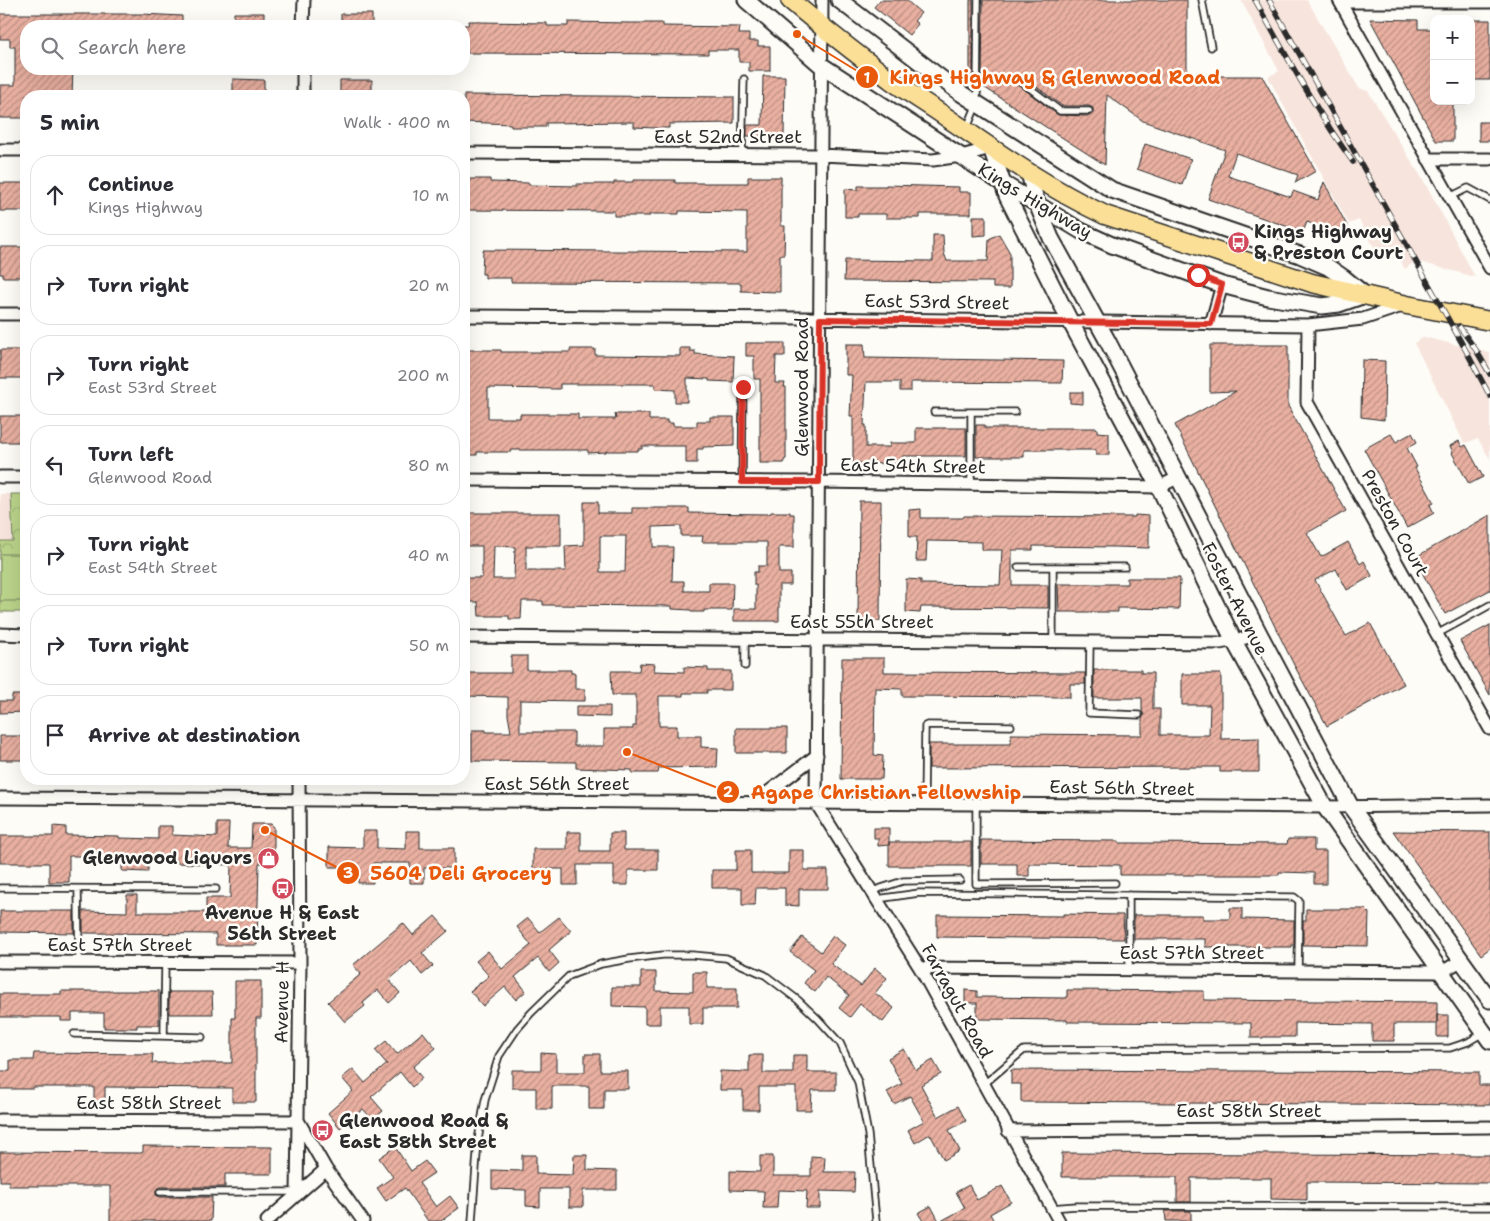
<!DOCTYPE html>
<meta charset="utf-8">
<style>
body{margin:0;font-family:"Shantell Sans",sans-serif;background:#f2f2f3;color:#2b2b33}
.controls{position:absolute;right:15px;top:15px;display:grid;overflow:hidden;border-radius:10px;box-shadow:0 5px 20px #0002}
.controls button{width:45px;height:45px;display:grid;place-items:center;padding:0;border:0;border-bottom:1px solid #e1e1e2;background:#fff;color:#2b2b33;font:25px sans-serif}
.stop{position:absolute;width:15px;height:15px;margin:-11px;border:4px solid #d93025;border-radius:50%;background:#fff}
.stop.end{background:#d93025;border-color:#fff;box-shadow:0 1px 5px #0008}
.list{margin:0;padding:0;list-style:none}
h2{display:flex;justify-content:space-between;align-items:center;height:65px;margin:0;padding:0 20px;font-size:21px}
h2 small{font-size:16px;font-weight:400;color:#7c7c81}
.list li{display:grid;grid-template-columns:32px 1fr auto;gap:15px;align-items:center;box-sizing:border-box;height:80px;margin:0 10px 10px;padding:0 10px;border:1px solid #e1e1e2;border-radius:20px}
.list b{display:block;font-size:19px;white-space:nowrap}
.list p{margin:0;font-size:16px;white-space:nowrap;color:#7c7c81}
.list em{font-size:16px;font-style:normal;color:#7c7c81}
.icon{flex:none;width:28px;height:28px;fill:none;stroke:currentColor;stroke-width:2;stroke-linecap:round;stroke-linejoin:round}
.map{position:relative;flex:none;width:1490px;height:1221px;overflow:hidden}
.search{position:absolute;background:#fff;box-shadow:0 5px 20px #0002;left:20px;top:20px;width:450px;height:55px;display:flex;align-items:center;gap:12px;box-sizing:border-box;padding:0 18px;border-radius:20px;color:#7c7c81;font-size:19px}
.panel{position:absolute;background:#fff;box-shadow:0 5px 20px #0002;left:20px;top:90px;width:450px;height:695px;border-radius:20px}
.map>svg:first-child{display:block}
</style>
<div class="map">
<svg width="1490" height="1221" viewBox="0 0 1490 1221">
<defs>
<pattern id="park-crowns" width="20" height="18" patternUnits="userSpaceOnUse" patternTransform="scale(1.25)"><rect width="20" height="18" fill="#bad38a"/><path d="M2 6a3 3 0 1 1 6 0M12 15a3 3 0 1 1 6 0" fill="none" stroke="#a0b577"/></pattern>
<pattern id="building-hatch" width="6" height="6" patternUnits="userSpaceOnUse" patternTransform="scale(1.25)"><rect width="6" height="6" fill="#e9b0a1"/><path d="M-1 1l2-2M0 6l6-6M5 7l2-2" fill="none" stroke="#bd8f83"/></pattern>
</defs>
<rect width="100%" height="100%" fill="#fdfcf7"/>
<filter id="ink" filterUnits="userSpaceOnUse"><feTurbulence type="fractalNoise" baseFrequency=".02" numOctaves="2"/><feDisplacementMap in="SourceGraphic" scale="10" xChannelSelector="R" yChannelSelector="G"/><feConvolveMatrix kernelMatrix="1 2 1 2 8 2 1 2 1" color-interpolation-filters="sRGB"/></filter>
<g filter="url(#ink)">
<path fill="#f7e5dd" d="M1241,0H1307L1359,88L1368,91L1428,188L1475,277L1416,261L1405,269L1395,252L1381,260L1359,220L1349,224L1268,77L1279,71Z
M1424,337L1490,353V459L1478,439L1464,443L1414,343Z
M0,494H11L13,541H0Z"/>
<path fill="url(#park-crowns)" stroke="#727f5a" d="M11,494H26V612H0V541H13Z"/>
<path fill="#bad38a" stroke="#727f5a" d="M0,554H23L22,601H0Z"/>
<path fill="url(#building-hatch)" stroke="#2b2b2b" fill-rule="evenodd" d="M880,0H906L921,13L914,21L918,24L909,35L874,7Z
M970,0H973V81L970,79Z
M983,0H1187V76H1262L1316,171L1295,183L1298,175L1236,153L1228,176L1291,197L1293,191L1318,200L1324,182L1354,239L1307,222L1303,232L1208,199L1225,150L1143,121L1107,95L1105,165L982,86ZM1018,76H1022L1062,106H1089L1093,108V113L1089,116L1058,115L1016,83L1014,79Z
M234,13H264V26H234Z
M0,14H142L182,16V26H26V69H73L72,96H26V118H0V85H15V47H10V39H0Z
M341,14H372V26H341Z
M1370,19L1418,20V29H1434V101H1453V141H1436Z
M1472,20H1490V80H1471Z
M469,21H479V22L547,23V26H568V22L630,23H662V26L740,27L739,34H749V41H758V46H770V71H749V62H739V50H708V54L464,53V25H468Z
M763,76H785L784,136H747V125H762Z
M233,79L264,80V93H262V96H238V93L233,92Z
M340,80H372V93H367V96H344V93H340Z
M464,95L734,97V123L669,124V128H655L634,127V122L546,123V127H511V124L464,122Z
M1479,122H1490V141H1479Z
M1145,144L1191,159L1182,185L1137,169Z
M748,177H781V226H785L784,255H780V292L741,291V283L511,282V278H485V274H482L483,250L747,252V212L679,211V214H650V216H614V211L464,210V187L469,188V179H490V182L529,183V185L577,186V184H614V182H633V180H675V183H748Z
M0,183H26V211H0Z
M886,185L959,187V192H971V214H920V218H886V214H858V217H845V189L858,190V186H886Z
M973,216H986V235L973,236Z
M999,234L1010,253V288H993V282L844,281L845,260L933,261V235H943L944,253L947,261H988L989,239Z
M0,247H26V274H22V277H3V274H0Z
M746,343H785V356H776L775,383H785L784,387H786V459L784,460V463H760V379H754V356H746Z
M846,344H864L865,358L1063,361L1062,383L911,382V391H900V382H866L864,425H866V447H890V443H916V428H966V456H903V464L853,463V416H850L852,375H846Z
M1210,345H1288V406L1346,511L1307,533L1321,557L1348,542L1360,564L1364,561L1372,576L1347,590L1336,569L1315,580L1346,636L1370,623L1404,684L1327,726L1294,665L1175,425L1236,391L1210,392Z
M680,348H690V351H695V354L734,356L733,382L709,381V379L687,378V402H675V390L655,389V384H560V389L488,388V418H520V414H578V419H616L615,414H649V420H667V423H673V426H697V421H710V417H734V446L703,447V449H697V463H686V446H642V449H638V451H606V452L588,453V450H511V452H477V455H464V350H501V352H570V349H595V355L680,356Z
M0,350H26V378H0Z
M1362,360L1385,361L1384,420L1361,417Z
M1070,392H1083V404L1070,403Z
M0,416H26V442H0Z
M976,425H985V428H1097V432L1109,433V455H1096V450H1024V457H976Z
M1412,433L1417,442L1407,448L1417,467L1415,468L1434,503L1430,505L1434,513L1407,528L1364,449L1391,434L1396,442Z
M1459,441L1462,447L1466,445L1483,477L1469,484L1452,453L1453,452L1450,446Z
M859,501H881L880,621H858Z
M584,502H598V513H632V508H689V513L767,514L771,513V512H790V514H794V547H779V573H791V585H779V621H734V609H756V585H754V572H758V566H767V542H702L703,536H681V526L653,527V547H673L672,581H684V591H709V583H733L732,610H704V612H691V610L672,609V606L543,605V601H522L521,619H509V616H479L478,602H464V578H482V546H464V513H561V546H526V571H566L565,546L584,545ZM600,536H626L625,572H600ZM494,546L515,547L514,579H493Z
M921,509V518H963L964,516L1135,517V515L1149,516V548L1115,547L1033,546V550H1012V585H1048V608L921,607L920,613L906,612V579L921,580V584L1000,585L1002,550H982V542L927,541L926,561H916L917,537H909V510Z
M1490,515V590L1445,614L1414,558Z
M1127,578H1180L1179,609L1118,608V612H1059L1058,584H1127Z
M1490,625V695L1460,641Z
M511,656H527V670H571V673H575V689H585V701L520,700V732H574V746H604V729H633V726H636V695H612L611,671H639L640,663L655,664L654,671L684,672V667L708,668V671H731V690H707V693H683V696H659V726H677V736H701V747L718,748L717,767L659,768L658,773H632V770L576,768V762L472,761V730H486V732H511L508,715V697L464,696V673H511Z
M842,658H884V672L1085,673V684H1070V697L902,696V689L875,688L874,755L883,756L882,779H841Z
M1094,670H1141V673H1153V709H1160V735H1209L1210,705H1182V674H1221V739L1259,738V772H1220V767L929,768V744H1011V734L1142,735V719L1144,715L1142,711V698H1094Z
M12,695H23V702H26V712L0,713V701H12Z
M576,706H610V717L576,716Z
M736,728H787V753H736Z
M0,736H26V760H0Z
M217,823H229L228,848H251L252,824H271L274,827V863H259L257,945H216V934L83,933V911L127,912V895H137V912H206V898H230L231,865L177,863V860H148V872L122,871V856H69V882H49V863H0V836H53V826L66,827V835L119,836V838L158,839V826H172V835L217,837Z
M874,828H889V845V842H971V866H889V845L878,846V838H874Z
M363,831H377V848L406,849V831H420V848H454V868H424V883H410V863H373V883H358L359,867H329V847L363,848Z
M1393,831L1490,832V948L1481,955Z
M567,832H581V851H610V833H624V850H658V870H628V885H614V865H577V885H563V869H533V849H567Z
M1288,839H1314V851H1326V884H1314V873L1279,872V875H1120V865L1029,864V876H1017V864H981V840L1119,841V843H1133L1287,844Z
M736,850H751V873H789V850H804V870H828V889H799V906L785,905V888H756L755,905H742V888H712V870H736Z
M1230,908H1242V919L1294,920V945H1292V947H1205V939H1134V915H1203V919H1230Z
M1306,909H1365L1369,913L1368,946L1303,945V920H1306Z
M0,911H74V933L0,932Z
M1063,914L1123,915L1124,939L937,937V915L1063,916Z
M435,916L448,931L422,953L433,966L422,975L411,961L389,980L400,993L389,1003L378,990L363,1003L365,1006L345,1022L328,1002L361,974L353,965L403,923L413,935Z
M559,917L571,931L549,950L559,963L549,972L538,958L515,977L526,991L516,1000L505,987L483,1006L470,991L489,976L476,961L488,951L502,969L531,945L517,927L528,918L540,932Z
M833,936L845,945L831,964L861,986L875,968L887,978L875,993L894,1008L883,1022L860,1004L850,1017L839,1008L849,995L826,977L815,992L804,983L814,970L790,952L802,937L821,952Z
M641,972H656V991L693,992V972H707V988H737V1008H703V1024H689V1006H660V1024H645V1007L612,1006V987H641Z
M235,981H261V1018H256V1102H232V1088L105,1087V1103H94V1087H33V1089H0V1071H10V1060H33L34,1053L153,1054L152,1063H232V1018H235Z
M965,990L977,991V997L1067,998V990L1204,991V1000L1437,1002V1024H1394V1041H1372V1024L1295,1023V1037H1263V1038H1251V1023L1067,1022V1020L977,1019V1003H965Z
M61,991H159V1025H137V1028H104V1013H72V1021H61V1017H0V994H61Z
M169,992H212L213,1014H169Z
M1437,1015H1448V1037H1437Z
M423,1032L436,1048L413,1067L422,1078L412,1087L400,1072L371,1097L383,1111L373,1120L363,1109L340,1128L328,1113L353,1091L342,1078L353,1069L365,1083L387,1064L375,1050L386,1041L397,1054Z
M904,1049L916,1070L933,1060L941,1074L921,1085L938,1117L958,1106L966,1121L949,1130L960,1151L944,1160L930,1134L915,1143L908,1130L924,1121L910,1096L894,1104L887,1092L902,1084L888,1058Z
M541,1053L556,1054V1072H585V1054H600V1071H628V1089H604V1109H589V1086H552V1109H536V1088H512V1070H541Z
M749,1055H763V1073H793V1055H807V1072H836V1090H812L811,1110H796V1087H759V1110H743V1090H720V1071L749,1072Z
M1011,1070L1479,1072V1085H1490V1105L1021,1102V1084H1011Z
M143,1146L272,1147V1174H225V1187H160L156,1190V1195L160,1197H212L211,1221H110V1186H9V1181H0V1152L141,1153L143,1152Z
M395,1147L411,1171L425,1161L434,1173L419,1183L436,1207L450,1196L459,1208L441,1221H428L405,1188L386,1201L377,1188L393,1177L379,1158Z
M1062,1153L1490,1155V1183L1307,1182V1200L1271,1199V1178H1191V1202H1177V1177H1062Z
M522,1155H536V1174L573,1175L574,1155H587V1170L617,1171V1190H583V1207H569V1189H540V1207L526,1206V1190L492,1189V1170L522,1171Z
M760,1156H773V1176H811V1156L825,1157L824,1172H855L854,1192L820,1191V1208H806L807,1191L778,1190L777,1208H763L764,1191L730,1190V1171L760,1172Z
M969,1185L977,1200L1002,1186L1011,1202L990,1214L994,1221H941L965,1208L956,1192Z
M931,1206L939,1221H923L918,1213Z
M1165,1211H1191V1221H1166Z"/>
<g fill="none" stroke-linecap="round" stroke-linejoin="round">
<defs>
<path id="lane" d="M1202,0L1211,47
M1019,80L1060,111H1089
M967,128L977,104L978,0
M742,155L744,79
M1450,197L1468,188L1490,200
M934,412H971
M742,482L743,387
M971,484V412H1015
M1018,567H1053V641
M1053,567H1125
M1437,634L1490,605
M1090,641L1089,713L1139,715
M745,666V639
M924,804L925,726L927,725L1011,726
M976,804V884L1115,883
M0,888L216,889
M78,889L79,962
M872,891L903,881L960,880
M877,899L919,893L1294,897L1299,901L1298,971
M1129,970V895
M74,1034L202,1037
M164,1036L165,962
M983,1085L1024,1050L1450,1048L1468,1042L1483,1033
M160,1192H297
M1051,1208L1076,1206L1490,1207
M472,1221L478,1140L485,1100L499,1056L517,1029L531,1013L569,976L601,964L629,959L663,955H692L726,958L765,975L798,1000L818,1019L840,1043L858,1082L860,1093L868,1134L876,1221"/>
<path id="street" d="M1339,0L1490,268
M1340,2H1490
M303,26L304,0
M303,96V69
M0,150H26
M464,153L820,155L933,160L961,156L991,148
M1428,159H1490
M0,314H26
M464,316L804,318L1308,325L1363,319L1405,305
M1211,324L1222,285
M1308,325L1307,402L1490,729
M0,477H26
M464,480L819,482L1159,487L1179,477
M0,634L26,635
M464,637L1220,643L1260,635
M0,798L976,804L1325,807L1490,805
M754,803L817,755
M816,803L822,0
M816,803L920,968L1059,1221
M0,962L300,963
M920,968L1442,972L1462,960
M0,1120L298,1121
M299,1122L326,1169L363,1221
M1008,1131L1490,1127
M297,1195L300,963L299,779
M267,1221L326,1169"/>
<path id="secondary" d="M746,0L821,65L1002,183L1081,231L1112,245L1222,285L1268,297L1322,306L1339,304L1365,295
M839,0L959,92L1112,190L1300,255L1328,267L1344,278L1365,295
M991,148L1007,196L1070,321L1159,487L1234,641L1325,807L1490,1041
M1029,173L1037,204L1051,238L1106,338L1260,635L1340,786L1351,807L1490,1000"/>
<path id="primary" d="M790,0C824,29 859,56 895,83C912,95 929,105 946,117C997,152 1048,188 1105,215L1312,283L1407,305L1490,321"/>
</defs>
<use href="#lane" stroke="#2b2b2b" stroke-width="9"/>
<use href="#street" stroke="#2b2b2b" stroke-width="15"/>
<use href="#secondary" stroke="#2b2b2b" stroke-width="19"/>
<use href="#primary" stroke="#2b2b2b" stroke-width="21"/>
<use href="#lane" stroke="#fdfcf7" stroke-width="5.5"/>
<use href="#street" stroke="#fdfcf7" stroke-width="11"/>
<use href="#secondary" stroke="#fdfcf7" stroke-width="15"/>
<use href="#primary" stroke="#fbdf96" stroke-width="18"/>
<defs>
<path id="rail" d="M1255,0C1286,55 1316,111 1353,162
M1269,0L1464,347L1490,396
M1459,326L1476,350L1490,374"/>
</defs>
<use href="#rail" stroke="#2b2b2b" stroke-width="5.5"/>
<use href="#rail" stroke="#fdfcf7" stroke-width="4" stroke-dasharray="11" stroke-linecap="butt"/>
</g>
</g>
<g fill="none" stroke-linecap="round" stroke-linejoin="round" filter="url(#ink)">
<path stroke="#d93025" stroke-width="6" d="M743,387L742,482H819L820,319L1211,324L1222,285L1198,275"/>
</g>
<defs>
<symbol id="bus-disc" viewBox="-11 -11 22 22"><circle r="9.5" fill="#d1495b" stroke="#fdfcf7"/><path d="M-5-6H5V4H4V6H2V4H-2V6H-4V4H-5ZM-3.5-4V0h7V-4ZM-3.5 1.2v1.5H-2V1.2ZM2 1.2v1.5H3.5V1.2Z" fill="#fff"/></symbol>
<symbol id="shop-disc" viewBox="-11 -11 22 22"><circle r="9.5" fill="#d1495b" stroke="#fdfcf7"/><path d="M-5-2.5h2.3a2.7 3.5 0 0 1 5.4 0H5L5.5 6h-11ZM-1.5-2.5h3a1.5 2.3 0 0 0-3 0Z" fill="#fff"/></symbol>
</defs>
<g fill-rule="evenodd">
<use href="#bus-disc" x="1226" y="230" width="25" height="25"/>
<use href="#shop-disc" x="256" y="846" width="25" height="25"/>
<use href="#bus-disc" x="270" y="876" width="25" height="25"/>
<use href="#bus-disc" x="310" y="1118" width="25" height="25"/>
</g>
<g text-anchor="middle" stroke-width="5" stroke-linejoin="round" paint-order="stroke">
<g font-size="18" fill="#2b2b2b" stroke="#fdfcf7">
<text x="728" y="143">East 52nd Street</text>
<text transform="translate(1035 201) rotate(31)" y="6">Kings Highway</text>
<text transform="translate(937 302) rotate(1)" y="6">East 53rd Street</text>
<text transform="translate(802 387) rotate(-90)" y="6">Glenwood Road</text>
<text transform="translate(913 466) rotate(1)" y="6">East 54th Street</text>
<text transform="translate(1395 523) rotate(61)" y="6">Preston Court</text>
<text transform="translate(1235 599) rotate(63)" y="6">Foster Avenue</text>
<text x="862" y="628">East 55th Street</text>
<text x="557" y="790">East 56th Street</text>
<text transform="translate(1122 788) rotate(1)" y="6">East 56th Street</text>
<text x="120" y="951">East 57th Street</text>
<text x="1192" y="959">East 57th Street</text>
<text transform="translate(957 1001) rotate(61)" y="6">Farragut Road</text>
<text transform="translate(282 1002) rotate(-89)" y="6">Avenue H</text>
<text x="149" y="1109">East 58th Street</text>
<text x="1249" y="1117">East 58th Street</text>
</g>
<g font-size="18" font-weight="bold" fill="#2b2b2b" stroke="#fdfcf7" text-anchor="start">
<text x="1254" y="238">Kings Highway<tspan x="1254" dy="21">&amp; Preston Court</tspan></text>
<text x="252" y="864" text-anchor="end">Glenwood Liquors</text>
<text x="282" y="919" text-anchor="middle">Avenue H &amp; East<tspan x="282" dy="21">56th Street</tspan></text>
<text x="339" y="1127">Glenwood Road &amp;<tspan x="339" dy="21">East 58th Street</tspan></text>
</g>
</g>
<path fill="none" stroke="#e8590c" stroke-width="2" d="M797 34L867 77M627 752L728 792M265 830L348 873"/>
<g fill="#e8590c" stroke="#fdfcf7" stroke-width="2">
<circle cx="797" cy="34" r="5"/>
<circle cx="627" cy="752" r="5"/>
<circle cx="265" cy="830" r="5"/>
<circle cx="867" cy="77" r="12"/>
<circle cx="728" cy="792" r="12"/>
<circle cx="348" cy="873" r="12"/>
</g>
<g font-size="15" text-anchor="middle" font-weight="bold" fill="#fff">
<text x="867" y="83">1</text>
<text x="728" y="797">2</text>
<text x="348" y="878">3</text>
</g>
<g font-size="19" text-anchor="middle" font-weight="bold" fill="#e8590c" stroke="#fdfcf7" stroke-width="5" stroke-linejoin="round" paint-order="stroke">
<text x="1055" y="84">Kings Highway &amp; Glenwood Road</text>
<text x="886" y="799">Agape Christian Fellowship</text>
<text x="461" y="880">5604 Deli Grocery</text>
</g>
</svg>
<div class="controls">
<button>+</button>
<button>−</button>
</div>
<div class="stop" style="left:1198px;top:275px"></div>
<div class="stop end" style="left:743px;top:387px"></div>
<div class="search"><svg class="icon" aria-label="search" viewBox="0 0 24 24"><circle cx="10" cy="10" r="6"/><path d="M15 15l6 6"/></svg>Search here</div>
<section class="panel">
<h2>5 min<small>Walk · 400 m</small></h2>
<ul class="list">
<li><svg class="icon" aria-label="ahead" viewBox="0 0 24 24"><path d="M12 20V5M6 11l6-6 6 6"/></svg><div><b>Continue</b><p>Kings Highway</p></div><em>10 m</em></li>
<li><svg class="icon" aria-label="right" viewBox="0 0 24 24"><path d="M7 20v-9h11M14 6l5 5-5 5"/></svg><div><b>Turn right</b></div><em>20 m</em></li>
<li><svg class="icon" aria-label="right" viewBox="0 0 24 24"><path d="M7 20v-9h11M14 6l5 5-5 5"/></svg><div><b>Turn right</b><p>East 53rd Street</p></div><em>200 m</em></li>
<li><svg class="icon" aria-label="left" viewBox="0 0 24 24"><path d="M17 20v-9H6M10 6l-5 5 5 5"/></svg><div><b>Turn left</b><p>Glenwood Road</p></div><em>80 m</em></li>
<li><svg class="icon" aria-label="right" viewBox="0 0 24 24"><path d="M7 20v-9h11M14 6l5 5-5 5"/></svg><div><b>Turn right</b><p>East 54th Street</p></div><em>40 m</em></li>
<li><svg class="icon" aria-label="right" viewBox="0 0 24 24"><path d="M7 20v-9h11M14 6l5 5-5 5"/></svg><div><b>Turn right</b></div><em>50 m</em></li>
<li><svg class="icon" aria-label="arrive" viewBox="0 0 24 24"><path d="M6 21V4h12l-3 4 3 4H6"/></svg><div><b>Arrive at destination</b></div></li>
</ul>
</section>
</div>
